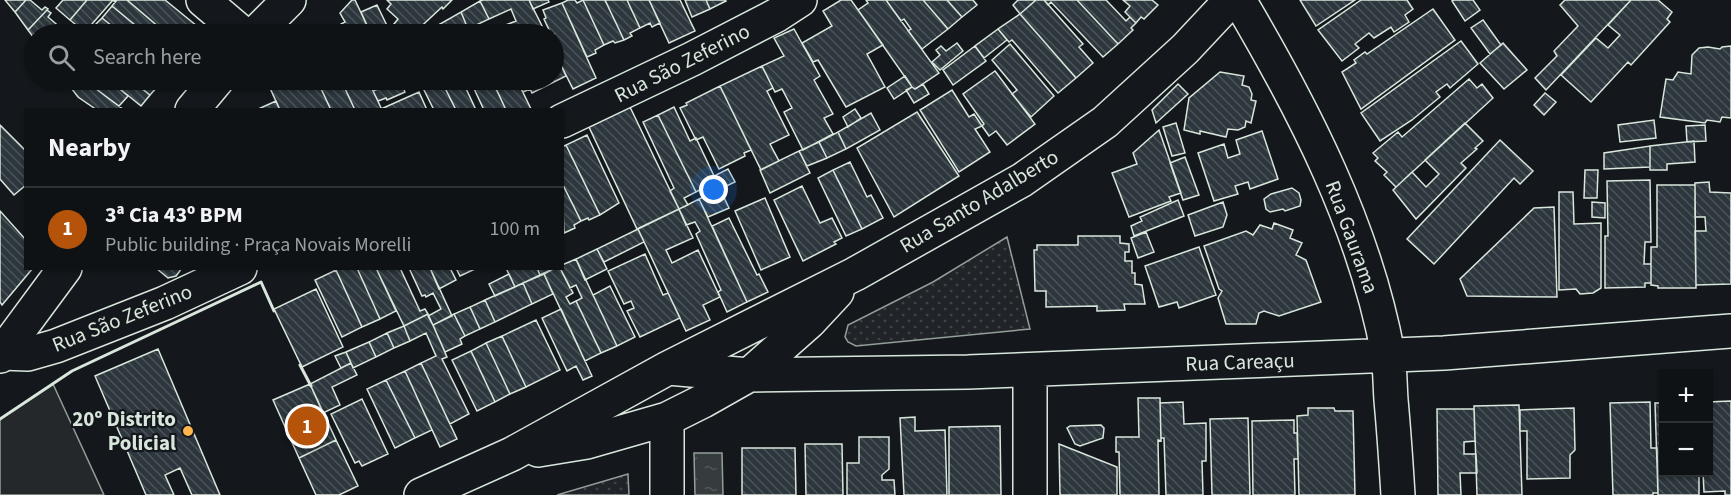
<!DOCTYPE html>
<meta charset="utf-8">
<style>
body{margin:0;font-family:"Source Sans 3",sans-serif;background:#1d2022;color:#f1f3f6}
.controls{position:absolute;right:18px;bottom:18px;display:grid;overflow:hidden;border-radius:0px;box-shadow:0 2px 4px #0004}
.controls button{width:54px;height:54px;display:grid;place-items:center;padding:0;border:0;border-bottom:2px solid #2f3234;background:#0f1215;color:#f1f3f6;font:30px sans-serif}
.you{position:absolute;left:714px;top:190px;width:21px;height:21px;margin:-15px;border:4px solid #fff;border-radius:50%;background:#1a73e8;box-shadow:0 0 0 9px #1a73e833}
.badge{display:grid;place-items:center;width:39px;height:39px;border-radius:50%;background:#b45309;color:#fff;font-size:20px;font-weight:700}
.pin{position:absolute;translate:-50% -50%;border:3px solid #fff;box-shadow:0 2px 6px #0006}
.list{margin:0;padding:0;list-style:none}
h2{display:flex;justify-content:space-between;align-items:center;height:78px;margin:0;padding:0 24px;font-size:26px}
h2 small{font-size:20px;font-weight:400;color:#9b9ea0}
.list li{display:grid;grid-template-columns:39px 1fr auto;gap:18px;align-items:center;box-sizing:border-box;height:84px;padding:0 24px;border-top:2px solid #2f3234}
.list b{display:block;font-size:22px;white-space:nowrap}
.list p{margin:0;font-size:20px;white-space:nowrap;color:#9b9ea0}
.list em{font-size:20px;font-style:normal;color:#9b9ea0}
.icon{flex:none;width:33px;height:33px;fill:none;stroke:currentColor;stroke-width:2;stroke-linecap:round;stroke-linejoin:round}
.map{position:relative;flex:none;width:1731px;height:495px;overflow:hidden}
.search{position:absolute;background:#0f1215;box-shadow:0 2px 4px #0004;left:24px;top:24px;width:540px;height:66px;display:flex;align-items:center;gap:15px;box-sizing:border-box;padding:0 21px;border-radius:33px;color:#9b9ea0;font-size:22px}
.panel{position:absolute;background:#0f1215;box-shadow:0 2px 4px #0004;left:24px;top:108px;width:540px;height:162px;border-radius:0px}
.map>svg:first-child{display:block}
</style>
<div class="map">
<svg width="1731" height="495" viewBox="0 0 1731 495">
<defs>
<pattern id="park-dots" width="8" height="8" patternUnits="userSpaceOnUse" patternTransform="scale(1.5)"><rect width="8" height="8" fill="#202428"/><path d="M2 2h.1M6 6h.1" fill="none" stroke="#404447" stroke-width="1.8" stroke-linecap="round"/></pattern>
<pattern id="water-ripples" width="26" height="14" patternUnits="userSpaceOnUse" patternTransform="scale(1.5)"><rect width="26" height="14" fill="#363b3e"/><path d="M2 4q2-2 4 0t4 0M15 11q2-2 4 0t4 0" fill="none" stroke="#525759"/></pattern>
<pattern id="building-back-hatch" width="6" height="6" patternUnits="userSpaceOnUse" patternTransform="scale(1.5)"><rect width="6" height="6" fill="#2c363c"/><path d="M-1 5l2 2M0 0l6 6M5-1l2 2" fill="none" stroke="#4a5358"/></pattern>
</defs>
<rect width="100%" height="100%" fill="#14181c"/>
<path fill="url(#park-dots)" stroke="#939e99" stroke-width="1.5" d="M1007,237L1030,329L856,346L848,342L845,337L848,325L933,282Z
M628,475L629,495H557L628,474Z"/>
<path fill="#24282b" stroke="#939e99" stroke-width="1.5" d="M53,384L104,495H0V419Z"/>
<path fill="url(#water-ripples)" stroke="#939e99" stroke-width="1.5" d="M694,453H722L723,495H695Z"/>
<path fill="url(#building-back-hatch)" stroke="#d8e6dc" stroke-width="1.5" d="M5,0H26L15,12Z
M26,0H30L42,10L45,7L48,9L28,30L15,12Z
M63,0H87L70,20L56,8Z
M87,0H117L115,2L113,0L85,32L70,20Z
M117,0H127L167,34H146L112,6Z
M127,0H165L197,26V34H167Z
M352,0H355L371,34H346L341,24L345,22L340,13Z
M387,0H452L443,9L442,7L413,34H406L394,24L398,19L387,9L391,4Z
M483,0H529L546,34H507L503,26L516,21L511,9L489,19L480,1Z
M529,0H548L549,2L533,9Z
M568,0H575L577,3L583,0L604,45L595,50L596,53L587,57L562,3Z
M583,0H605L624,40L615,43L613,41L604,45Z
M605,0H627L640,28L630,33L632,36L624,40Z
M627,0H649L660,23L652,27L650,23L640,28Z
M649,0H680L695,31L669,43Z
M685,0H706L710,9L692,17Z
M706,0H725L726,1L710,9Z
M841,0H851L883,45L867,54L885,87L846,107L818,60L813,62L802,43L832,26L823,11Z
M866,0H886L939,73L915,89L912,87L858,10L868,3Z
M886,0H923L948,29L922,49L908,31L911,29L904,19L901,21Z
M923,0H947L962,17L948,29Z
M947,0H973L977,5L962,17Z
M1018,0H1036L1020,14L1013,5Z
M1036,0H1044L1083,44L1079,47L1093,63L1076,78L1020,14Z
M1044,0H1077L1118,44L1103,57L1051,2L1048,5Z
M1077,0H1106L1126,21L1130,17L1136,23L1131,28L1133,30L1118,44Z
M1123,0H1152L1158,5L1144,19L1141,17L1136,23L1125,12L1130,6Z
M1300,0H1355L1316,26Z
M1361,0H1407L1413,9L1405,15L1409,22L1394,32L1391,27L1374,38L1369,33L1355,44L1359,48L1342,61L1318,30Z
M1454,0H1473L1480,10L1465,21L1452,1Z
M1565,0H1631L1546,90L1535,78L1557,56L1554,51L1578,26L1560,5Z
M1631,0H1658L1672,12L1667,19L1670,22L1631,65L1628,62L1591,102L1561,75L1596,38L1608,48L1620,35L1608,25Z
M480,1L489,19L468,29L461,12Z
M562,3L596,78L573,89L559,61L562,59L554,40V34H551L544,19L546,18L543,10Z
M377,5L391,34H371L361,12Z
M112,6L146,34H122L102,18Z
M1433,9L1455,40L1361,109L1342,72L1356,63L1354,60L1365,52L1367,54Z
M47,10L51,13L48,17L62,29L57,34H34V38L28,30Z
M461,12L468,29L455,34H445L440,24Z
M1020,14L1076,78L1058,93L1012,40L1009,42L998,29Z
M102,18L122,34H101L93,27Z
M1483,20L1501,45L1490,54L1471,28Z
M440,24L445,34H420Z
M794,29L820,76L814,80L833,114L824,118L833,134L803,150L784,112L792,108L782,89L775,92L762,66L784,56L774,38Z
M998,29L1007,40L984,58L975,46Z
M1461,41L1478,64L1450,88L1447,84L1436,92L1440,97L1412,120L1380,141L1361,113Z
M957,43L963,51L940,70L932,62L940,55L936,50L941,46L946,51Z
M1503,43L1527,70L1504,89L1480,63Z
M1010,44L1054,96L1031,117L1012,94L1017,90L992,60Z
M975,46L986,61L953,85L943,70Z
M1731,46V118L1722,117L1720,122L1707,120L1705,123L1660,117L1666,79L1673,80L1678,72L1691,74L1692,55L1699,48L1708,47L1720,49L1722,47Z
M554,50L566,76L532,93L530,89L523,92L517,80H554Z
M762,66L773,88L767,91L789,135L770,144L779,161L761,170L720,86Z
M995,71L1035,124L1007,145L996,131L989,136L982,126L984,124L963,94Z
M1220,72L1244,76L1242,85L1249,87L1252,94L1251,100L1256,101L1251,123L1246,121L1245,127L1238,130L1228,129L1226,137L1200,131V134L1184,130L1189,98Z
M905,76L912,87L894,99L887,88Z
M1469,79L1477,88L1482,84L1493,98L1396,187L1384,175L1387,172L1375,161L1378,158L1373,153L1398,132L1402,137Z
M65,80H84L124,110H97L78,97Z
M84,80H109L128,96L119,106Z
M109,80H131L150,95L141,106Z
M131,80H153L159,85L150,95Z
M275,80H317L331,110H280L269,86Z
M317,80H341L355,110H331Z
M341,80H368L382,110H355Z
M372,80H392L393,82L373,91L369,81Z
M400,80L405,92L387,100L386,98L378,101L373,91Z
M419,80H441L456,110H434Z
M441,80H462L476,110H456Z
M470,80H492L506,110H484Z
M492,80H517L531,109L506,110Z
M923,84L929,94L914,103L906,90L912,87L915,89Z
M1178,84L1188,94L1156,123L1152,110Z
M720,86L751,150L744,153L745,156L719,169L703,137L696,140L680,108L687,105L686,103Z
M952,90L969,117L974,114L982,126L975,129L990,152L959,172L920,110Z
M419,92L427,110L381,109Z
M1545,93L1556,102L1544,115L1534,105Z
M276,101L280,110H256Z
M630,107L679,209L637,229L589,127Z
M674,107L690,141L696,138L715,178L709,181L711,184L696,192L658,115Z
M855,109L861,118L848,127L843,117Z
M917,112L959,176L894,217L857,148Z
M871,113L880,130L846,149L838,132Z
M658,115L696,192L684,198L688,205L679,209L670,191L674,188L643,122Z
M1654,120L1656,138L1620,142L1618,125Z
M1176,123L1185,153L1172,156L1163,127Z
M1465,123L1483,141L1475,148L1477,149L1461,163L1466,168L1416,219L1393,190L1412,172L1426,187L1439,174L1425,160Z
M0,125L26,151V185L14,195L0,179Z
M1705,125L1706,141L1687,142L1686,126Z
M1159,130L1181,193L1169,197L1171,201L1129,217L1112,173L1137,164L1133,153Z
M1262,131L1278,179L1250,189L1248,182L1235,186L1238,194L1214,201L1198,153L1224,144L1228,158L1240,154L1236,140Z
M838,132L846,149L827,158L819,142Z
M587,135L619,203L600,215L566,145Z
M1500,140L1533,171L1520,184L1514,178L1434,264L1407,239Z
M1694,141L1695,162L1667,164V170H1650V146Z
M819,142L827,158L807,166L799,151Z
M566,145L600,215L589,220L588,218L581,221L562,183V147Z
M1650,146V167L1604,169V153Z
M799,151L810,173L770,193L760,170Z
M1185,157L1199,195L1183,200L1170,163Z
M850,162L867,197L871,195L883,218L862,229L833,170Z
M728,169L735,182L720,189L714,176Z
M833,170L862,229L846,236L818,178Z
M1585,170H1598L1597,198H1584Z
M1650,180L1651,242H1645L1644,264H1651V283H1645V287L1605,288V236H1608L1607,181Z
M1709,182L1710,192L1731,193V284L1696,285L1695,231H1706L1705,217H1695V183Z
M562,183L581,221L574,225L575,228L564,233Z
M1657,185H1695L1696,288H1658V286L1651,285V247H1657Z
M802,186L820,223L832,218L842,238L834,242L836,244L803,261L774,200Z
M1292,188L1299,193L1301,200L1300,206L1285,211L1283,209L1270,212L1266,209L1264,199L1271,194Z
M720,189L729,208L708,217L699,199Z
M1559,192H1573L1574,224L1601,223V288L1593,293L1580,294L1576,289L1559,290Z
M765,198L790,257L761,270L735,211Z
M699,199L747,302L727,312L718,292L721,290L696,234L700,231L695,222L686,225L679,209Z
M1178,200L1184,216L1134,236L1131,226L1142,221L1140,217Z
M1223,202L1227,215L1223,227L1195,236L1188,215Z
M1592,202L1605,203V218L1592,217Z
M1554,207L1557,297L1467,296L1460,279L1534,208Z
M679,209L693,238L666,250L672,263L698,250L720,297L703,305L710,320L686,331L638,229Z
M0,211L26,240V268H33L2,305L0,302Z
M729,218L757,275L759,274L768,292L747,302L712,226Z
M1274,223L1293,230L1290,238L1302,243L1296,255L1306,260L1321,302L1279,316L1264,311L1259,313L1256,324H1226L1218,298L1222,291L1219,289L1204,246L1246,231L1253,235L1260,225L1272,229Z
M638,229L644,242L604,262L597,249Z
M1146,232L1154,252L1138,258L1131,238Z
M1078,236H1120V243L1129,244V252H1125V261H1132V273H1135V284L1142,285L1145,304H1124L1125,310L1097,311V306L1046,307V291H1035L1034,250H1037V245H1078Z
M1199,247L1216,295L1179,308L1177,302L1159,307L1145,266Z
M597,249L607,269L585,280L576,259Z
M645,254L663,295L668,293L680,318L640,337L627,311L634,308L631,301L624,304L608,271Z
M576,259L617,346L601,353L576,301L582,298L576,285L570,288L560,268H562V265Z
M156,268H182L176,276L168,278Z
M339,268H357L380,319L362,327L336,270Z
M357,268H376L396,311L380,319Z
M376,268H400L420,311L425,309L428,314L404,326Z
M409,268H430L452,316L433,325L428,316L441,309L433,293L426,297L425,295L422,296Z
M430,268H450L456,280L439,289Z
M456,268H475V269L460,276Z
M506,268H537L540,275L515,287Z
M537,268H555L540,275Z
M555,268H560L573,293L566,297L570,304L576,301L601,353L585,361L544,274Z
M336,270L362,327L342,337L315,280Z
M509,274L515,287L495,296L489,284Z
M544,274L553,294L532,304L523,283Z
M523,283L532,304L495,322L485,300Z
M610,286L635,337L617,346L593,295Z
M316,289L343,347L302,367L274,309Z
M485,300L495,322L480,329L470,307Z
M470,307L480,329L465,336L454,314Z
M561,309L592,376L583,380L576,366L567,371L542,318Z
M428,314L447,357L442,359L469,414L450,424L421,363L436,356L426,333L410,341L404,326Z
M454,314L465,336L460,339L462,344L445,352L433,325Z
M536,320L560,370L526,387L502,336Z
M404,326L410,341L394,348L387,333Z
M387,333L394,348L376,357L369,342Z
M502,336L526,387L510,394L486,343Z
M369,342L376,357L353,368L346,352Z
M486,343L510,394L495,402L471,351Z
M158,349L220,495H192L180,468L165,475L174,495H146L95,376Z
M471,351L495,402L477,411L452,360Z
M346,352L351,363L341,368L335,356Z
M351,363L357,375L332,387L340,405L323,413L310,384Z
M421,363L457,439L440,447L405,371Z
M405,371L432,430L415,438L386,380Z
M386,380L415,438L395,448L367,389Z
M310,384L336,440L299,458L273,400Z
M1138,398H1160L1161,441L1158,440L1159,495H1120L1119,452H1116V437H1139Z
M362,399L388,454L362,466L359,461L355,463L331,414Z
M1731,401V495H1725V491L1704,492L1703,472H1708V402Z
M1183,402L1184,424L1206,423V461H1202L1203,495H1166L1164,438H1161L1160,403Z
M1650,402L1651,448H1657L1658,493H1653V495H1613L1610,403Z
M1655,403H1664V472H1699V495H1658Z
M1519,405L1522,495H1477L1474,406Z
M1308,408H1334L1335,411H1353L1355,495H1299L1297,416L1308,415Z
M1574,408L1575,450L1570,455V478L1527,479V431H1520V410Z
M1437,409H1474L1475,441L1464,442V454H1476L1477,473H1460L1461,495H1438Z
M915,417V431L945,430L947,495H904L900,418Z
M1248,418L1250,495H1212L1210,419Z
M1294,420V433H1297L1298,459H1294L1295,495H1253L1252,421Z
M1101,425L1104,428L1103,438L1080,446L1075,444L1067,428L1070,426Z
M1000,426L1001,495H949V427Z
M859,437H889V469L882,475V480H894L895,495H847V463H859Z
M336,440L358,486L339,495H316L299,458Z
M805,444H842L843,495H806Z
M1059,444L1117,467V495H1060Z
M742,448H795L796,495H742Z"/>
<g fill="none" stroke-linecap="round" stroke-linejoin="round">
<defs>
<path id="minor" d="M203,0L243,34
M1239,0C1304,110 1365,228 1388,354C1390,369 1390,385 1391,400C1394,432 1396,463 1398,495
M562,121L692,59L777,15L800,0
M2,353L28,354L56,346L165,303L240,268
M668,368L749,375L968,372L1444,353L1731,331
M538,450L587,442L667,419L703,401L749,375L809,322L837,292
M421,495L512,454L668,368L855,274L1022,180L1105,122L1185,49L1231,0
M667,495V419
M1030,495V370"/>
<path id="major" d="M255,34L289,0
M192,110L217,80
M0,356L65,268"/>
</defs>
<use href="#minor" stroke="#d8e6dc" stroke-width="36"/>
<use href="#major" stroke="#d8e6dc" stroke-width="36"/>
<use href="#minor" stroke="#14181c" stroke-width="33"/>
<use href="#major" stroke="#14181c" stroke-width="33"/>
<path stroke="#d8e6dc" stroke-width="3" d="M300,365L311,386
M0,419L72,371L261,282L274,311"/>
</g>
<circle fill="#ffb74d" stroke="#14181c" stroke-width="2" cx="188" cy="431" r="6"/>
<g text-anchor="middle" stroke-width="4.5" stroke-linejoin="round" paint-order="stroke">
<g font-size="21" fill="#d8e6dc" stroke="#14181c">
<text transform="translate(682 63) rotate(-27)" y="7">Rua São Zeferino</text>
<text transform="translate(979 201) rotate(-31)" y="7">Rua Santo Adalberto</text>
<text transform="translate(1352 237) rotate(70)" y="7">Rua Gaurama</text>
<text transform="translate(122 318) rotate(-22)" y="7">Rua São Zeferino</text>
<text transform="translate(1240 362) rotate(-2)" y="7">Rua Careaçu</text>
</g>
<g font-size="21" font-weight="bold" fill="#d8e6dc" stroke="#14181c" text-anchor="end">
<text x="176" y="426">20º Distrito<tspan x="176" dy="24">Policial</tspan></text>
</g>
</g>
</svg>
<div class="controls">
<button>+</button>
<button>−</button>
</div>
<div class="you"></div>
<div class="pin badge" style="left:307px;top:426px">1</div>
<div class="search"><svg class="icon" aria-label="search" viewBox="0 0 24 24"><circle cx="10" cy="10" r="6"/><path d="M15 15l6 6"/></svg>Search here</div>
<section class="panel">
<h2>Nearby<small></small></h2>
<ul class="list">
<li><span class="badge">1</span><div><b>3ª Cia 43º BPM</b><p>Public building · Praça Novais Morelli</p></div><em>100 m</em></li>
</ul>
</section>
</div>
